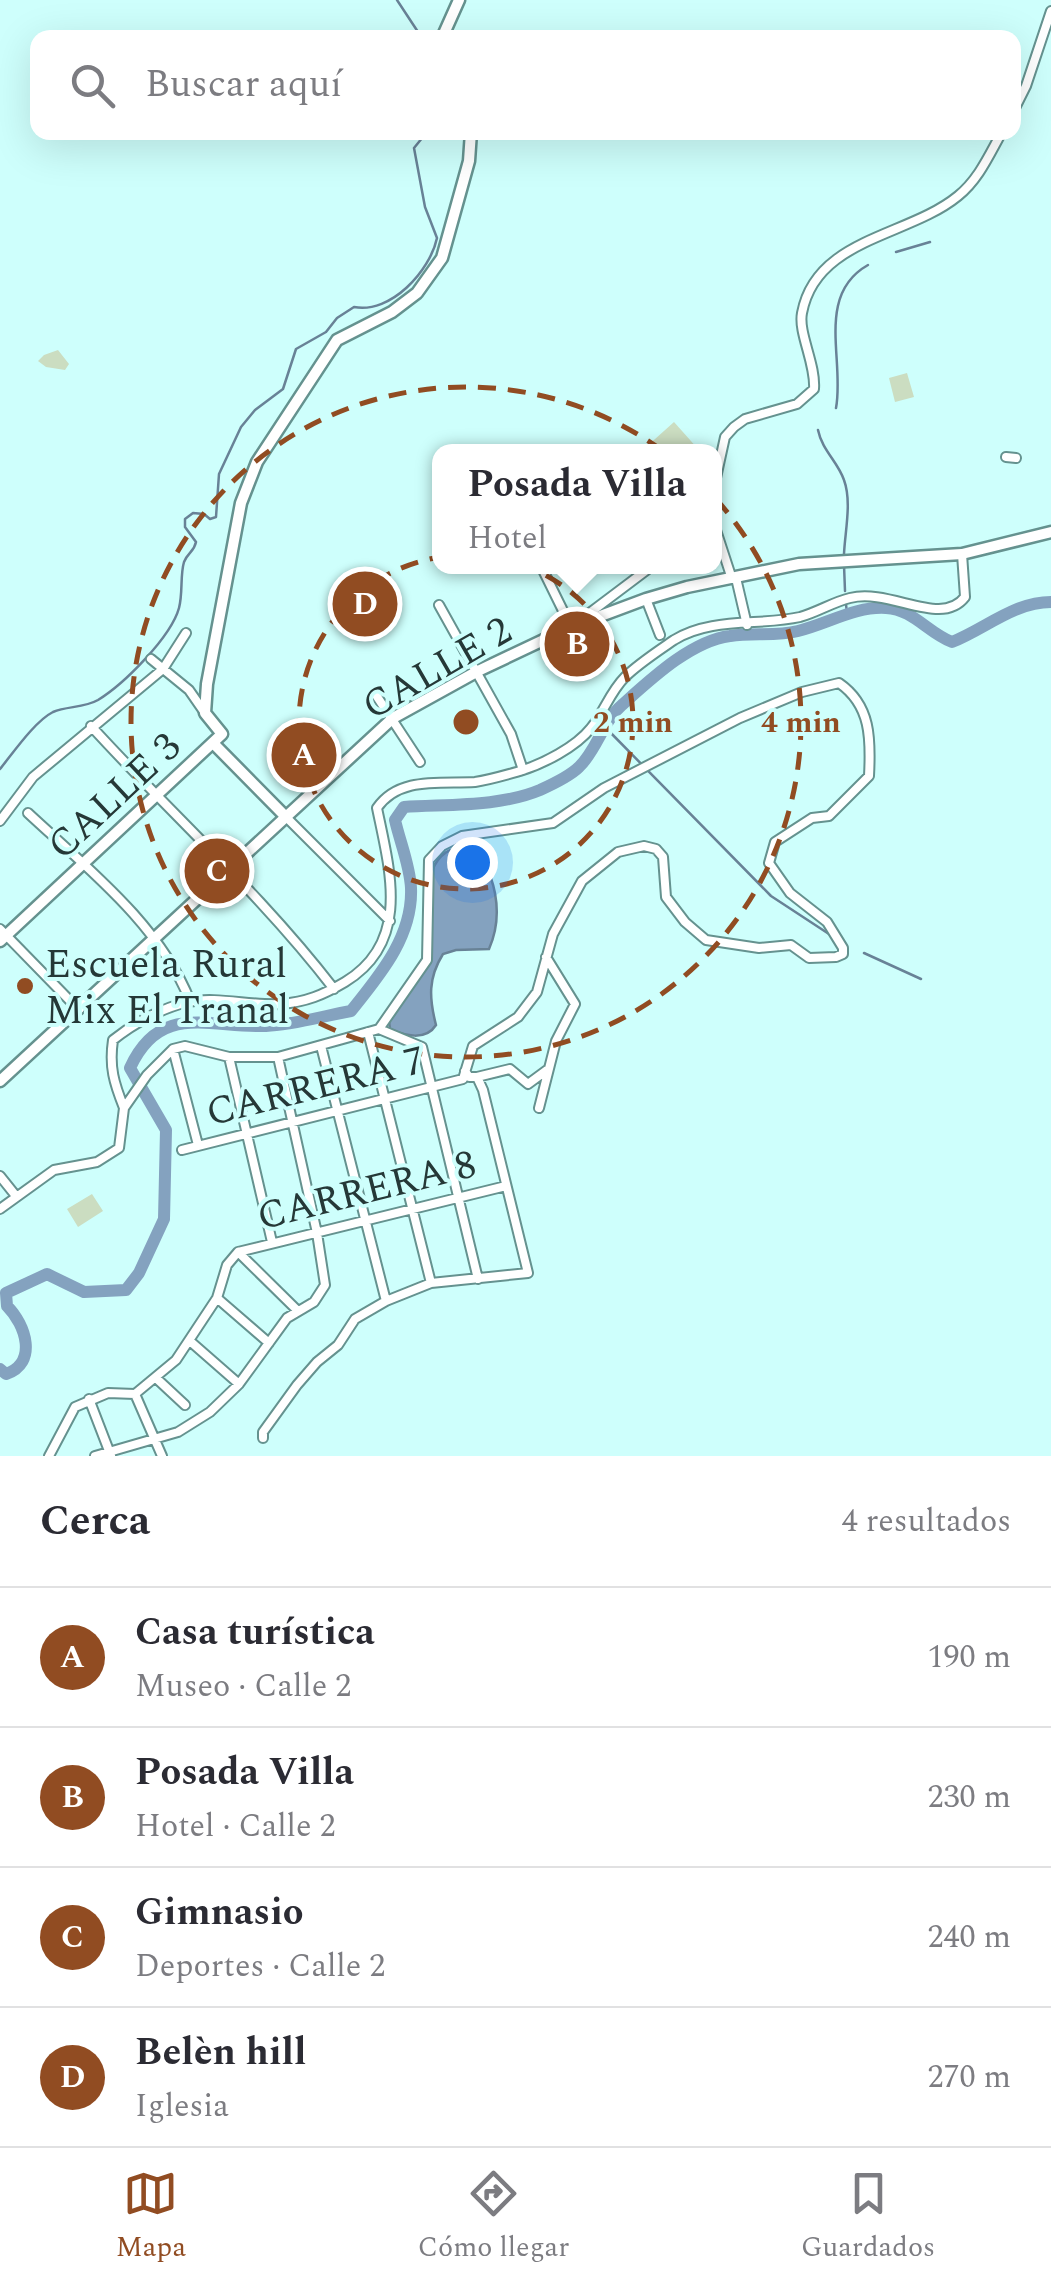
<!DOCTYPE html>
<html lang="es">
<meta charset="utf-8">
<style>
body{margin:0;font-family:Spectral,serif;background:#f7f7f7;color:#2b2b33}
.you{position:absolute;left:472px;top:862px;width:35px;height:35px;margin:-25px;border:8px solid #fff;border-radius:50%;background:#1a73e8;box-shadow:0 0 0 15px #1a73e833}
.badge{display:grid;place-items:center;width:65px;height:65px;border-radius:50%;background:#914c22;color:#fff;font-size:32px;font-weight:700}
.pin{position:absolute;translate:-50% -50%;border:5px solid #fff;box-shadow:0 2px 10px #0006}
.popup{position:absolute;left:432px;top:444px;width:290px;height:130px;box-sizing:border-box;display:grid;place-content:center;border-radius:20px;background:#fff;filter:drop-shadow(0 2px 8px #0005);font-size:32px;white-space:nowrap;color:#7c7c81}
.popup b{font-size:38px;color:#2b2b33}
.popup::after{content:'';position:absolute;left:50%;top:100%;margin-left:-20px;border:20px solid transparent;border-top-color:#fff}
.list{margin:0;padding:0;list-style:none}
h2{display:flex;justify-content:space-between;align-items:center;height:130px;margin:0;padding:0 40px;font-size:42px}
h2 small{font-size:32px;font-weight:400;color:#7c7c81}
.list li{display:grid;grid-template-columns:65px 1fr auto;gap:30px;align-items:center;box-sizing:border-box;height:140px;padding:0 40px;border-top:2px solid #e1e1e2}
.list b{display:block;font-size:38px;white-space:nowrap}
.list p{margin:0;font-size:32px;white-space:nowrap;color:#7c7c81}
.list em{font-size:32px;font-style:normal;color:#7c7c81}
.icon{flex:none;width:55px;height:55px;fill:none;stroke:currentColor;stroke-width:2;stroke-linecap:round;stroke-linejoin:round}
.map{position:relative;flex:none;width:1051px;height:1456px;overflow:hidden}
.search{position:absolute;background:#fff;box-shadow:0 10px 40px #0002;left:30px;right:30px;top:30px;height:110px;display:flex;align-items:center;gap:25px;box-sizing:border-box;padding:0 35px;border-radius:20px;color:#7c7c81;font-size:38px}
.sheet{height:690px;background:#fff}
nav{display:flex;justify-content:space-around;align-items:center;box-sizing:border-box;height:140px;border-top:2px solid #e1e1e2;background:#fff;font-size:28px;color:#7c7c81}
nav a{display:grid;justify-items:center;gap:5px}
nav .on{color:#914c22}
.map>svg:first-child{display:block}
</style>
<div class="map">
<svg width="1051" height="1456" viewBox="0 0 1051 1456">
<rect width="100%" height="100%" fill="#cefffc"/>
<path fill="#cbddc1" d="M58,350L69,364L65,370L46,367L38,361L44,355Z
M907,373L914,397L895,402L889,378Z
M674,422L699,450L648,451L645,448Z
M92,1194L103,1211L78,1227L67,1209Z"/>
<path fill="#84a2bf" stroke="#688296" stroke-width="2.5" d="M468,845C497,869 504,915 489,949L456,950L443,954C428,978 429,998 436,1025C426,1041 405,1036 390,1029L389,1021L430,961L432,871C439,853 450,848 468,845Z"/>
<g fill="none" stroke-linecap="round" stroke-linejoin="round">
<path stroke="#688296" stroke-width="2.5" d="M397,0L422,38
M896,252L930,242
M836,408C845,361 815,295 868,265
M818,430C822,450 838,462 844,480C852,502 845,531 844,554
M844,565L845,591
M846,604L847,614
M605,727L771,896L832,936
M0,769C13,753 35,721 53,712C67,706 84,708 98,700C124,684 171,637 179,608C183,593 180,575 184,562C188,552 194,552 196,542L185,527V519L193,513L204,514L210,519L216,517L219,474L241,427L255,410L283,389L296,349L326,332L337,318L354,307C391,314 430,271 437,238L425,207L414,148L427,132
M864,953L921,979"/>
<path stroke="#84a2bf" stroke-width="12" d="M0,1369L6,1374C38,1363 26,1325 7,1306L6,1293L47,1274L84,1292L126,1290L139,1273L164,1219L166,1130L130,1068C160,1002 209,1028 266,1026C293,1025 323,1016 351,1011C379,976 413,937 411,888C410,866 400,842 395,820L404,807C447,804 500,807 540,790C551,785 570,776 579,767C597,750 603,721 622,705C651,679 691,641 730,636C753,632 775,637 798,631C827,624 856,606 886,608C913,609 928,633 952,642C985,629 1014,602 1051,602"/>
<defs>
<path id="street" d="M1014,110L1026,86L1051,11
M1006,457L1016,458
M714,487L725,437L734,427L745,419L797,404L814,389C816,364 798,333 802,313C816,238 908,237 958,196C979,179 989,155 1002,132
M714,524L732,579
M541,566L571,627L652,566
M736,578L747,625
M646,599L660,635
M439,605L511,734L523,770
M151,659L189,690L205,713
M374,692L420,762
M91,726C171,814 261,894 334,989
M28,813C87,868 160,925 190,1001
M285,816L390,921
M0,821L33,777L163,669L186,633
M0,929L79,1010
M379,1029L422,1047L478,1279
M368,1032L431,1283
M321,1046L386,1301
M173,1049L198,1145
M229,1057L272,1242
M477,1077L510,1069L528,1084L547,1070
M124,1108C114,1083 109,1067 113,1040C134,1023 162,1008 188,1002C217,996 251,1006 281,1004C306,1002 323,995 345,982C411,942 390,871 377,808C399,776 441,784 475,782C489,780 506,775 520,771C543,764 576,747 591,728C604,712 610,692 625,677C638,664 658,651 674,640C711,617 759,626 800,617C818,612 833,602 850,598C891,588 941,628 965,597L962,554
M539,1108L556,1041L575,1004L546,957
M182,1150L463,1079L473,1046L518,1017L537,992L553,934L582,881L618,852L644,846L656,849L663,857L666,897L685,922L706,940L759,948L791,945L809,958L836,957L843,954V948L827,922L790,893L769,863L775,842L812,818L829,816L869,776C871,739 871,705 839,683L802,692L740,718L604,788L553,823L462,836L442,846L429,860L427,960L379,1029
M0,1176L16,1196
M0,1209L54,1170L97,1162L119,1148L124,1108L147,1075L173,1049L185,1046L229,1057H278L379,1029
M238,1252L298,1311
M217,1298L269,1343
M191,1342L239,1384
M156,1378L185,1405
M135,1394L162,1456
M89,1399L111,1456
M263,1438V1432L297,1385L317,1362L338,1345L355,1319L386,1301L431,1283L528,1273L483,1090L477,1077H469L465,1071
M49,1456L75,1407L108,1393L135,1394L176,1360L217,1298L227,1265L238,1252L506,1186
M95,1456L178,1432L210,1412L239,1384L287,1318L314,1302L325,1285L317,1233L278,1057"/>
<path id="secondary" d="M442,38L459,0
M213,743L285,816
M0,941L222,734L205,713L207,684L241,503L257,462L337,340L392,312L417,293L442,258L469,161L471,132
M0,1081L393,718L478,671L571,627L646,599L687,587L799,564L962,554L1051,532"/>
</defs>
<use href="#street" stroke="#65928f" stroke-width="12"/>
<use href="#secondary" stroke="#65928f" stroke-width="15"/>
<use href="#street" stroke="#fff" stroke-width="8"/>
<use href="#secondary" stroke="#fff" stroke-width="10"/>
</g>
<g fill="none" stroke="#914c22" stroke-width="5" stroke-dasharray="18 12">
<circle cx="466" cy="722" r="167"/>
<circle cx="466" cy="722" r="335"/>
</g>
<circle fill="#914c22" stroke="#cefffc" stroke-width="4" cx="25" cy="986" r="10"/>
<g text-anchor="middle" stroke-width="8" stroke-linejoin="round" paint-order="stroke">
<g font-size="40" fill="#253837" stroke="#cefffc">
<text transform="translate(436 667) rotate(-30)" y="14">CALLE 2</text>
<text transform="translate(113 795) rotate(-43)" y="14">CALLE 3</text>
<text transform="translate(315 1085) rotate(-14)" y="14">CARRERA 7</text>
<text transform="translate(366 1189) rotate(-14)" y="14">CARRERA 8</text>
</g>
<g font-size="40" fill="#253837" stroke="#cefffc" text-anchor="start">
<text x="45" y="977">Escuela Rural<tspan x="45" dy="46">Mix El Tranal</tspan></text>
</g>
</g>
<circle cx="466" cy="722" r="15" fill="#914c22" stroke="#cefffc" stroke-width="5"/>
<g font-size="30" text-anchor="middle" font-weight="bold" fill="#914c22" stroke="#cefffc" stroke-width="8" stroke-linejoin="round" paint-order="stroke">
<text x="633" y="732">2 min</text>
<text x="801" y="732">4 min</text>
</g>
</svg>
<div class="you"></div>
<div class="pin badge" style="left:304px;top:755px">A</div>
<div class="pin badge" style="left:577px;top:644px">B</div>
<div class="popup"><b>Posada Villa</b>Hotel</div>
<div class="pin badge" style="left:217px;top:871px">C</div>
<div class="pin badge" style="left:365px;top:604px">D</div>
<div class="search"><svg class="icon" aria-label="search" viewBox="0 0 24 24"><circle cx="10" cy="10" r="6"/><path d="M15 15l6 6"/></svg>Buscar aquí</div>
</div>
<section class="sheet">
<h2>Cerca<small>4 resultados</small></h2>
<ul class="list">
<li><span class="badge">A</span><div><b>Casa turística</b><p>Museo · Calle 2</p></div><em>190 m</em></li>
<li><span class="badge">B</span><div><b>Posada Villa</b><p>Hotel · Calle 2</p></div><em>230 m</em></li>
<li><span class="badge">C</span><div><b>Gimnasio</b><p>Deportes · Calle 2</p></div><em>240 m</em></li>
<li><span class="badge">D</span><div><b>Belèn hill</b><p>Iglesia</p></div><em>270 m</em></li>
</ul>
</section>
<nav>
<a class="on"><svg class="icon" aria-label="map" viewBox="0 0 24 24"><path d="M3 6l6-2 6 2 6-2v14l-6 2-6-2-6 2zM9 4v14M15 6v14"/></svg>Mapa</a>
<a><svg class="icon" aria-label="directions" viewBox="0 0 24 24"><path d="M12 3l9 9-9 9-9-9zM9 14v-3h6M13 9l2 2-2 2"/></svg>Cómo llegar</a>
<a><svg class="icon" aria-label="saved" viewBox="0 0 24 24"><path d="M7 4h10v16l-5-4-5 4z"/></svg>Guardados</a>
</nav>
